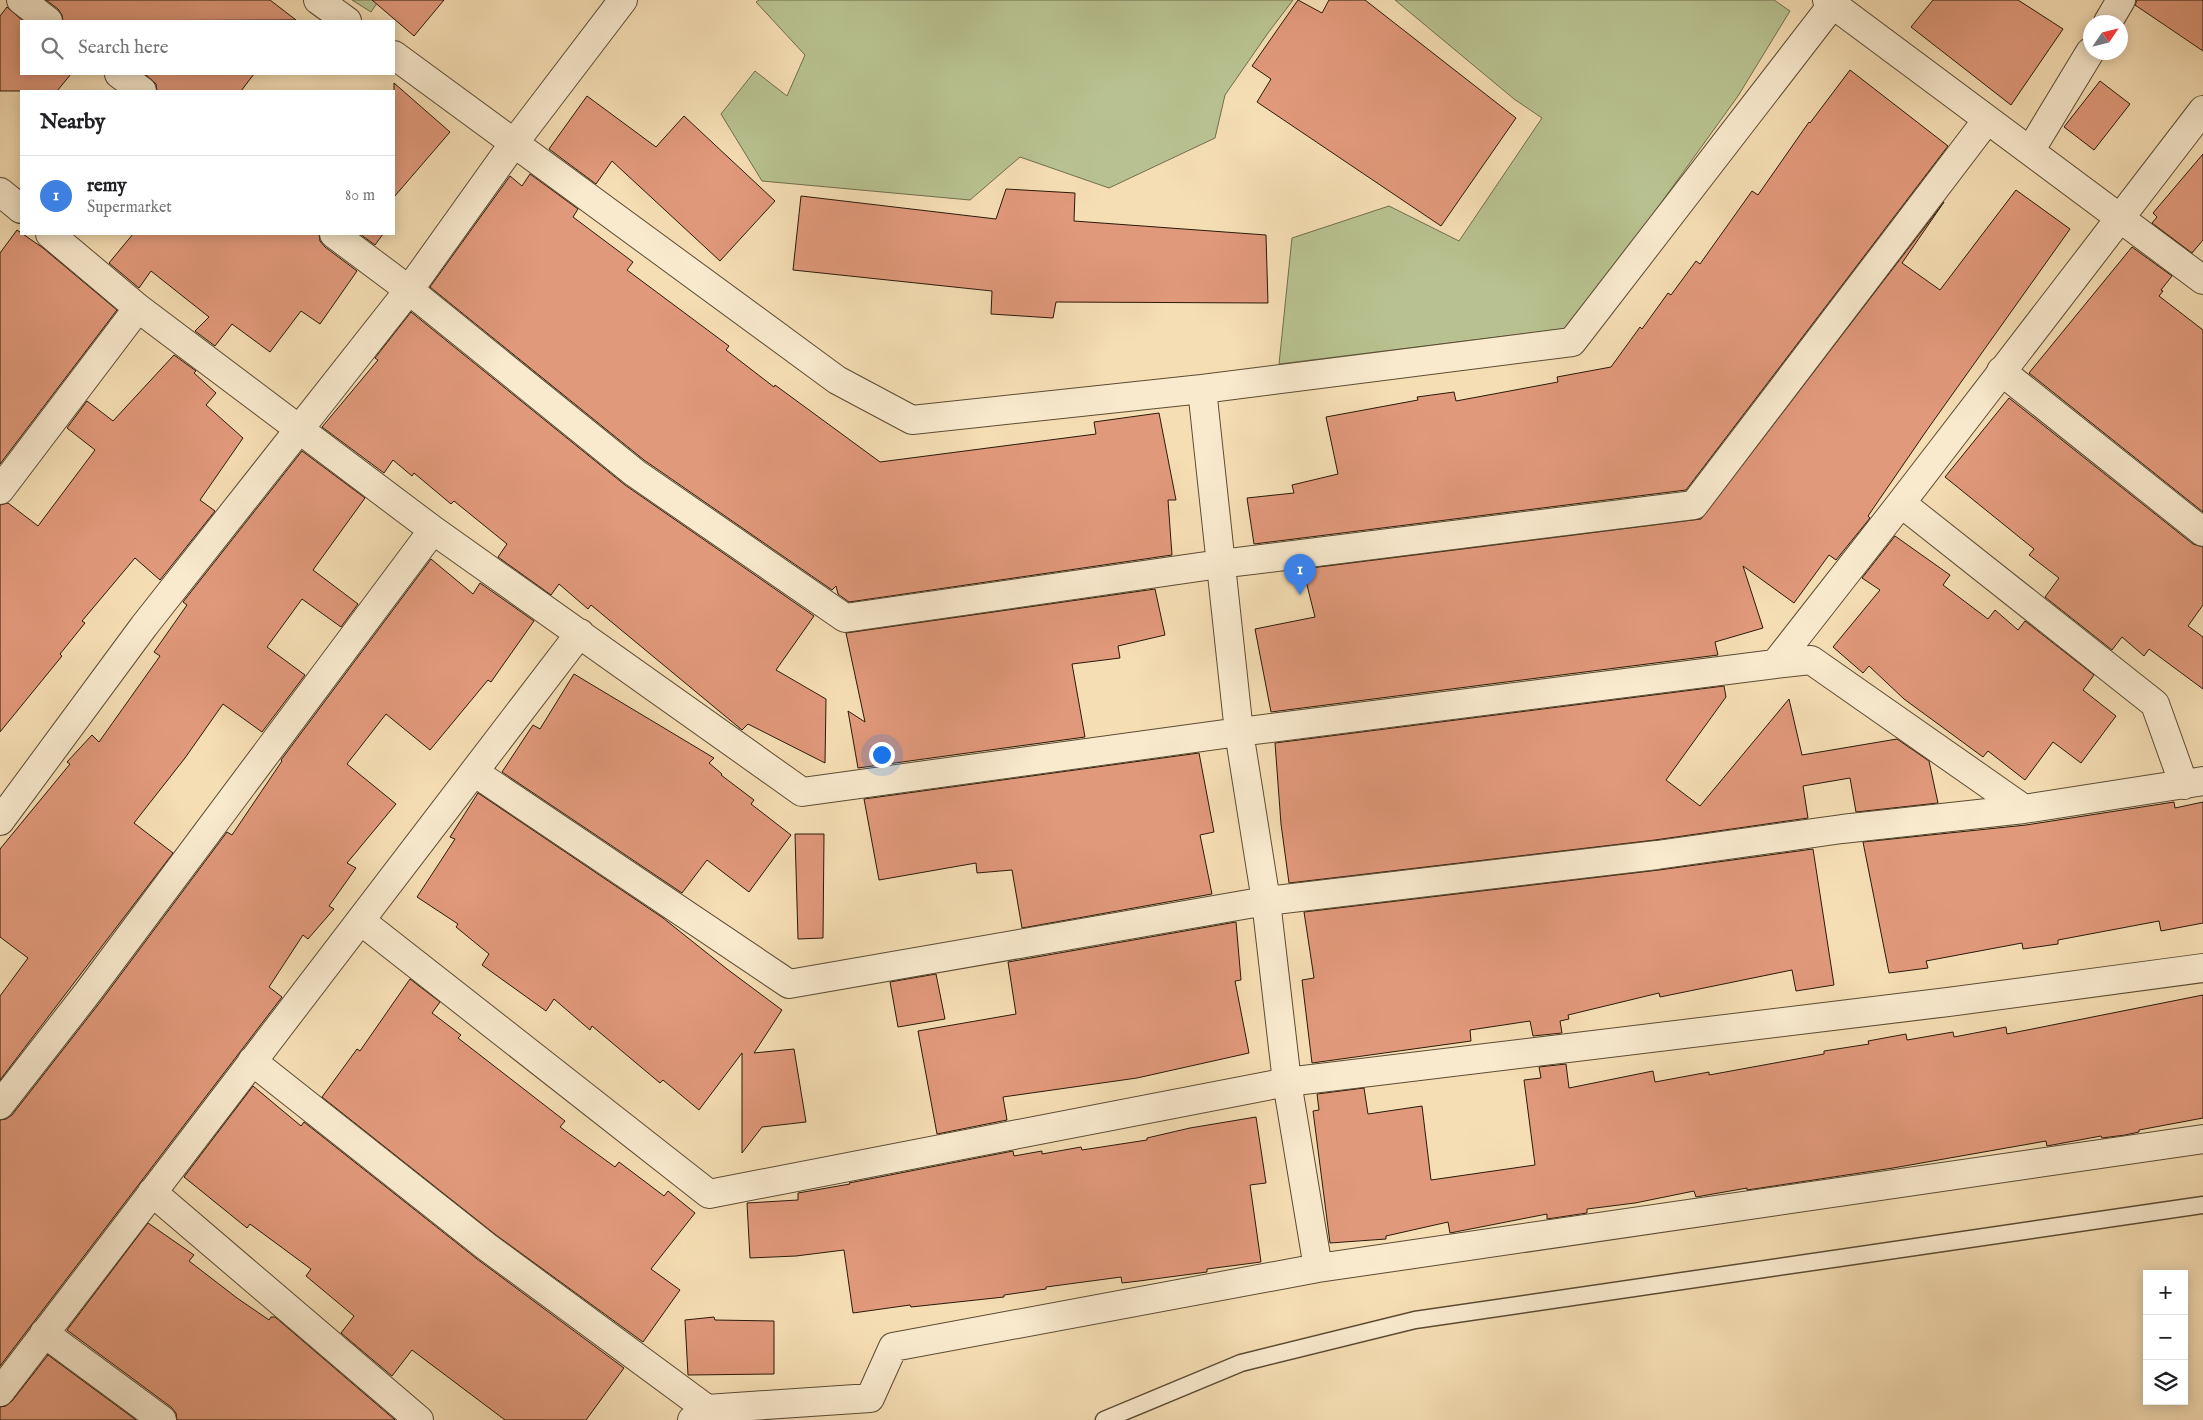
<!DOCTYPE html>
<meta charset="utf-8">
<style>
body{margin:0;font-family:"IM FELL English",serif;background:#f6f6f6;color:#202124}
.controls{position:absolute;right:15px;bottom:15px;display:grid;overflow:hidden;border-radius:0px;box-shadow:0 2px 12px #0003}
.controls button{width:45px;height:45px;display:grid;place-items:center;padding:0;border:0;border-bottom:1px solid #e0e0e0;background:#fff;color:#202124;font:25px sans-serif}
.compass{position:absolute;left:2083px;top:15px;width:45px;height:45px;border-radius:50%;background:#fff;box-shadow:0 2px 12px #0003;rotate:55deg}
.you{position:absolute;left:881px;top:754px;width:18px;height:18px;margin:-12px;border:4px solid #fff;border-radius:50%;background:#1a73e8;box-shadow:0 0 0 8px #1a73e833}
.badge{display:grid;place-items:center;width:32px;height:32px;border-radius:50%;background:#7c3aed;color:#fff;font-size:16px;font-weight:700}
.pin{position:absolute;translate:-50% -41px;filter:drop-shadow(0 1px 2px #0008)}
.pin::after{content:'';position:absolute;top:26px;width:18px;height:15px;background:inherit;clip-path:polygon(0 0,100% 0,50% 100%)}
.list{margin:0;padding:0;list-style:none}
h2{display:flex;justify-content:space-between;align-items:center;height:65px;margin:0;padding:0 20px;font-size:21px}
h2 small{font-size:16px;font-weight:400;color:#757577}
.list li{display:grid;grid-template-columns:32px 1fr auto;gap:15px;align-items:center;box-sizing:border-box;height:80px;padding:0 20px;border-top:1px solid #e0e0e0}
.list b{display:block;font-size:19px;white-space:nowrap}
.list p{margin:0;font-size:16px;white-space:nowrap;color:#757577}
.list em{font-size:16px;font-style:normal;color:#757577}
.icon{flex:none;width:28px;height:28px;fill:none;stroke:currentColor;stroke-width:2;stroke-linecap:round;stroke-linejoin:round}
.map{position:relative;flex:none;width:2203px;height:1420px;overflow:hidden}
.search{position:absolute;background:#fff;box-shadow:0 2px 12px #0003;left:20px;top:20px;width:375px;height:55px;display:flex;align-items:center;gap:12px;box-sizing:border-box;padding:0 18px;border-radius:0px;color:#757577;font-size:19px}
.panel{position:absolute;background:#fff;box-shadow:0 2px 12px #0003;left:20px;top:90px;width:375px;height:145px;border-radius:0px}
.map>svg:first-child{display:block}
</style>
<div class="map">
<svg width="2203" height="1420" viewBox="0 0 2203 1420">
<rect width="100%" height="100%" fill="#f6deb4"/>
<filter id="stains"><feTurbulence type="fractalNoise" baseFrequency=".004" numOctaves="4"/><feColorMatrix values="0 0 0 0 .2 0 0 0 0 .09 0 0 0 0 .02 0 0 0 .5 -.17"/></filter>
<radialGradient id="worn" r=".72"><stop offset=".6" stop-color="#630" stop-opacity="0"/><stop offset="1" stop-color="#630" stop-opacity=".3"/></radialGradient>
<path fill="#b8c290" stroke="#706e4c" d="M352,0H379L371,12Z
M759,0H1293L1268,33L1225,95L1215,138L1109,188L1020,157L970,200L762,181L721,114L755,71L787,96L805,55L756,2Z
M1395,0H1774L1790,11L1738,96L1571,328L1279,364L1292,238L1389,206L1459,241L1542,118L1514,99Z"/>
<path fill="#e1997b" stroke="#291a08" d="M46,0H270L296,20L63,21L62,15L58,9Z
M372,0H444L414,36Z
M1298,0L1322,13L1329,0H1365L1516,118L1441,226L1257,102L1271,79L1252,66Z
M1933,0H2018L2063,29L2011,105L1911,27Z
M2137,0H2203V51L2135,5Z
M7,7L23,21H21V74H71L57,91H0V16Z
M1850,70L1948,146L1686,490L1254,544L1247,498L1294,493L1292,485L1338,474L1326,417L1418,400L1417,397L1454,392L1456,401L1558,382L1557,377L1611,367L1640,327L1642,329L1668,293L1671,295L1696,261L1700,264L1752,191L1758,195L1809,122L1810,123Z
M145,74H254L241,91H157L156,84Z
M2100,81L2130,104L2094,150L2064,127Z
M394,83L450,132L394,197Z
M587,96L656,147L684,116L775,201L720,261L612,161L596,184L549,149Z
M2203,154V240L2192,253L2152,223L2157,217L2153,213Z
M530,174L578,209L573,217L633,262L627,270L729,346L726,350L774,387L775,385L880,462L1096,434L1094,422L1159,413L1176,500H1168L1172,555L849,602L838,594L836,586L832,590L644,460L430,287L510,176L522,186Z
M1006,189L1075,193L1074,221L1266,235L1268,303L1056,302L1053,318L991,314L992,291L793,270L801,196L996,219Z
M2016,190L2070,229L1927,430L1868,516L1870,518L1836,560L1829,555L1794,603L1743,566L1763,628L1715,642L1718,655L1271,712L1255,629L1315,617L1303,569L1701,519L1944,202L1902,263L1940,290Z
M17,230L43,248L117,310L0,464V253Z
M133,234H319L320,241L325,247L357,271L320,324L301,311L270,352L232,324L215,346L195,331L209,317L151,271L139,288L109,263Z
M360,234H383L375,245Z
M2132,247L2172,276L2161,290L2163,291L2159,296L2203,330V512L2029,373Z
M411,312L625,485L814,616L776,670L826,699L825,763L748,724L742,730L591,605L588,609L559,584L551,595L498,557L507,544L454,501L451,504L414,473L412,476L393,460L384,473L322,427L378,360L375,358Z
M174,355L196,371L194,373L216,393L206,405L243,438L200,500L215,511L160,580L135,558L82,621L85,623L60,654L62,656L0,732V505L8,503L38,526L95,450L67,428L87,401L113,421Z
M2009,398L2193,544L2203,547V605L2188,626L2203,637V689L2149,649L2144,656L2122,637L2112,650L2045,597L2059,578L2029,555L2034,549L1945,477Z
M302,451L365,498L313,570L358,604L341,627L302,599L267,647L305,675L262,732L223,704L185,758L134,823L173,853L0,1080V996L28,958L0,937V849L70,764L67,762L92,735L99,742L160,656L154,652L187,605L183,602Z
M1895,536L1950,575L1943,585L1988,619L1995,610L2018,630L2025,621L2094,675L2083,690L2116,716L2081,763L2053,742L2025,780L1988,751L1983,757L1904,699L1869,666L1863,673L1833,647L1880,590L1862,578Z
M431,559L473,594L480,583L534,621L491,682L488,680L430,750L386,714L347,764L396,804L347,863L356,868L329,906L334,909L308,939L303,935L269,987L282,997L0,1366V1120L6,1119L12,1115L101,1001L227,832L232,835L282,761L281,760Z
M1155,589L1165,635L1118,646L1120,658L1072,664L1085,737L858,768L848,711L865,722L846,633Z
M574,674L714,758L709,763L722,774L721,775L754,800L751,804L791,835L749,892L707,860L682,893L502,772L533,725L540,729Z
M1724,686L1726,697L1666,780L1700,806L1789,699L1802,755L1897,739L1929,761L1938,803L1856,812L1850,778L1803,786L1808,818L1655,840L1289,883L1281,824L1275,743Z
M1199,753L1214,832L1200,835L1212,894L1022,928L1012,870L977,873L976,863L879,880L864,799Z
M478,793L663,918L727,969L782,1010L754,1053L794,1049L806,1122L762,1127L742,1153V1053L699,1110L663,1080L660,1083L592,1026L590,1030L554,999L546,1011L482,965L489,954L456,927L458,924L417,897L455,839L450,837Z
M2174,802L2175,808L2203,802V923L2161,931L2159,921L2058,940V944L2023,949L2022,943L1926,961L1928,968L1889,973L1863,842L2026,825Z
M795,834H824L823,938L798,939Z
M1813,849L1834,985L1796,991L1792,970L1660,997L1659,993L1568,1015L1569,1019L1560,1021L1562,1033L1533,1036L1530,1021L1470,1030L1471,1041L1312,1063L1302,980L1314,978L1304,912L1659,870Z
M1236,922L1241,980L1235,981L1249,1053L1137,1078L1003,1097L1007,1120L937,1134L918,1031L1016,1014L1008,962Z
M936,974L945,1019L898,1027L890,982Z
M410,979L440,1002L432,1013L461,1035L458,1038L565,1121L560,1127L615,1167L619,1162L664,1196L668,1191L695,1213L651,1269L680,1290L643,1342L496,1235L322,1097L357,1049L360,1051Z
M2203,995V1118L2139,1130V1132L2125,1135L2102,1138L2101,1136L2047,1146L2046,1141L1893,1168L1747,1190V1188L1696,1197L1694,1191L1635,1203L1587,1209V1213L1547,1219V1214L1450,1233L1448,1222L1386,1236V1239L1330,1243L1313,1111L1319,1110L1317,1094L1364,1088L1368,1114L1422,1106L1431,1180L1535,1165L1524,1080L1541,1078L1539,1067L1566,1064L1569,1088L1653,1071L1655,1082L1709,1072V1075L1824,1054V1051L1869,1044L1868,1041L1906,1034L1907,1040L1953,1032L1954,1037L2006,1027L2007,1034Z
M253,1086L301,1126L304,1122L477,1259L624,1368L586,1420H505L412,1350L392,1376L341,1333L354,1316L306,1276L311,1269L250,1224L247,1228L184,1177Z
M1256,1117L1266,1183L1250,1185L1261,1262L1207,1269V1272L1139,1281L1122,1283L1121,1277L1046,1287V1289L1004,1295V1297L911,1307L910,1305L853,1313L844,1250L796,1256L750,1258L747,1203L798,1200V1193L850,1184L849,1183L1013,1151L1014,1156L1042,1151V1154L1081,1147L1082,1150L1147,1140V1138L1190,1128Z
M148,1223L194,1255L189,1261L237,1298L269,1320L271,1317H275L395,1420H177L176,1413L171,1407L67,1330Z
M714,1317L715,1320L774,1321V1374L688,1375L685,1320Z
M48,1355L136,1420H0V1407L6,1406L12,1401Z"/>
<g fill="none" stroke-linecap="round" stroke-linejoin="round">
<defs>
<path id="lane" d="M1104,1420L1241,1363L1415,1320L2203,1205"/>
<path id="street" d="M21,0L48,21
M318,0L347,21
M1827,0L2203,280
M2108,22L2121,0
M394,55L837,380L912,420L1202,389L1572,342L1836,0
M119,74L142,91
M2030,151L2090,52
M0,192L21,209
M50,234L138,308L433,530L802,792L1239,732L1775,664L1901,503L2203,110
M334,234L409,290L635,473L845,618L1220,564L1694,505L1987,120
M2001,371L2203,532
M1202,389L1239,732L1266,901L1287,1082L1318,1268
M0,490L138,308
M1901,503L2155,704L2184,785
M1775,664L1811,660L2024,809
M474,772L789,984L1266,901L1657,855L1842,829L2024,809L2203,781
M0,821L144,626L409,290L514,143L623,0
M361,921L709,1194L1287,1082L1948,1002L2203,968
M252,1061L487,1247L707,1409
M0,1105L88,992L433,530
M152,1192L419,1420
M44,1333L162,1420
M0,1392L580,633
M692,1420L707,1409L870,1398L893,1347L1318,1268L2203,1139"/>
</defs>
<use href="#lane" stroke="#5c4b33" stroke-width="19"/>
<use href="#street" stroke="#5c4b33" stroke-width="30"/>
<use href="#lane" stroke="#f9eace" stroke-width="16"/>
<use href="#street" stroke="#f9eace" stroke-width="28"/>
</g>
<rect width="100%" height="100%" filter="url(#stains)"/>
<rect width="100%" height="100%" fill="url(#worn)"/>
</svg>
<div class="controls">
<button>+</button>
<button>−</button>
<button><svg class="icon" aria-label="layers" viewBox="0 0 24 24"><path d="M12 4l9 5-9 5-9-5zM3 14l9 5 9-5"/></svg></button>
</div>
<svg class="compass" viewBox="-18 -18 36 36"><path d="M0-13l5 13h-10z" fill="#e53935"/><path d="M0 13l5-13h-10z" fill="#757577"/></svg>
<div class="you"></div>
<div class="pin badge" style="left:1300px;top:595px;background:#3f7fe0">1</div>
<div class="search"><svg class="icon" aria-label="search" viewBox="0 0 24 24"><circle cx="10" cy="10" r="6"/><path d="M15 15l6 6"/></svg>Search here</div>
<section class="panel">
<h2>Nearby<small></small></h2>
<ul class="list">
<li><span class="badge" style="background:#3f7fe0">1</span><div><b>remy</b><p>Supermarket</p></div><em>80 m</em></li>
</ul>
</section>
</div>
